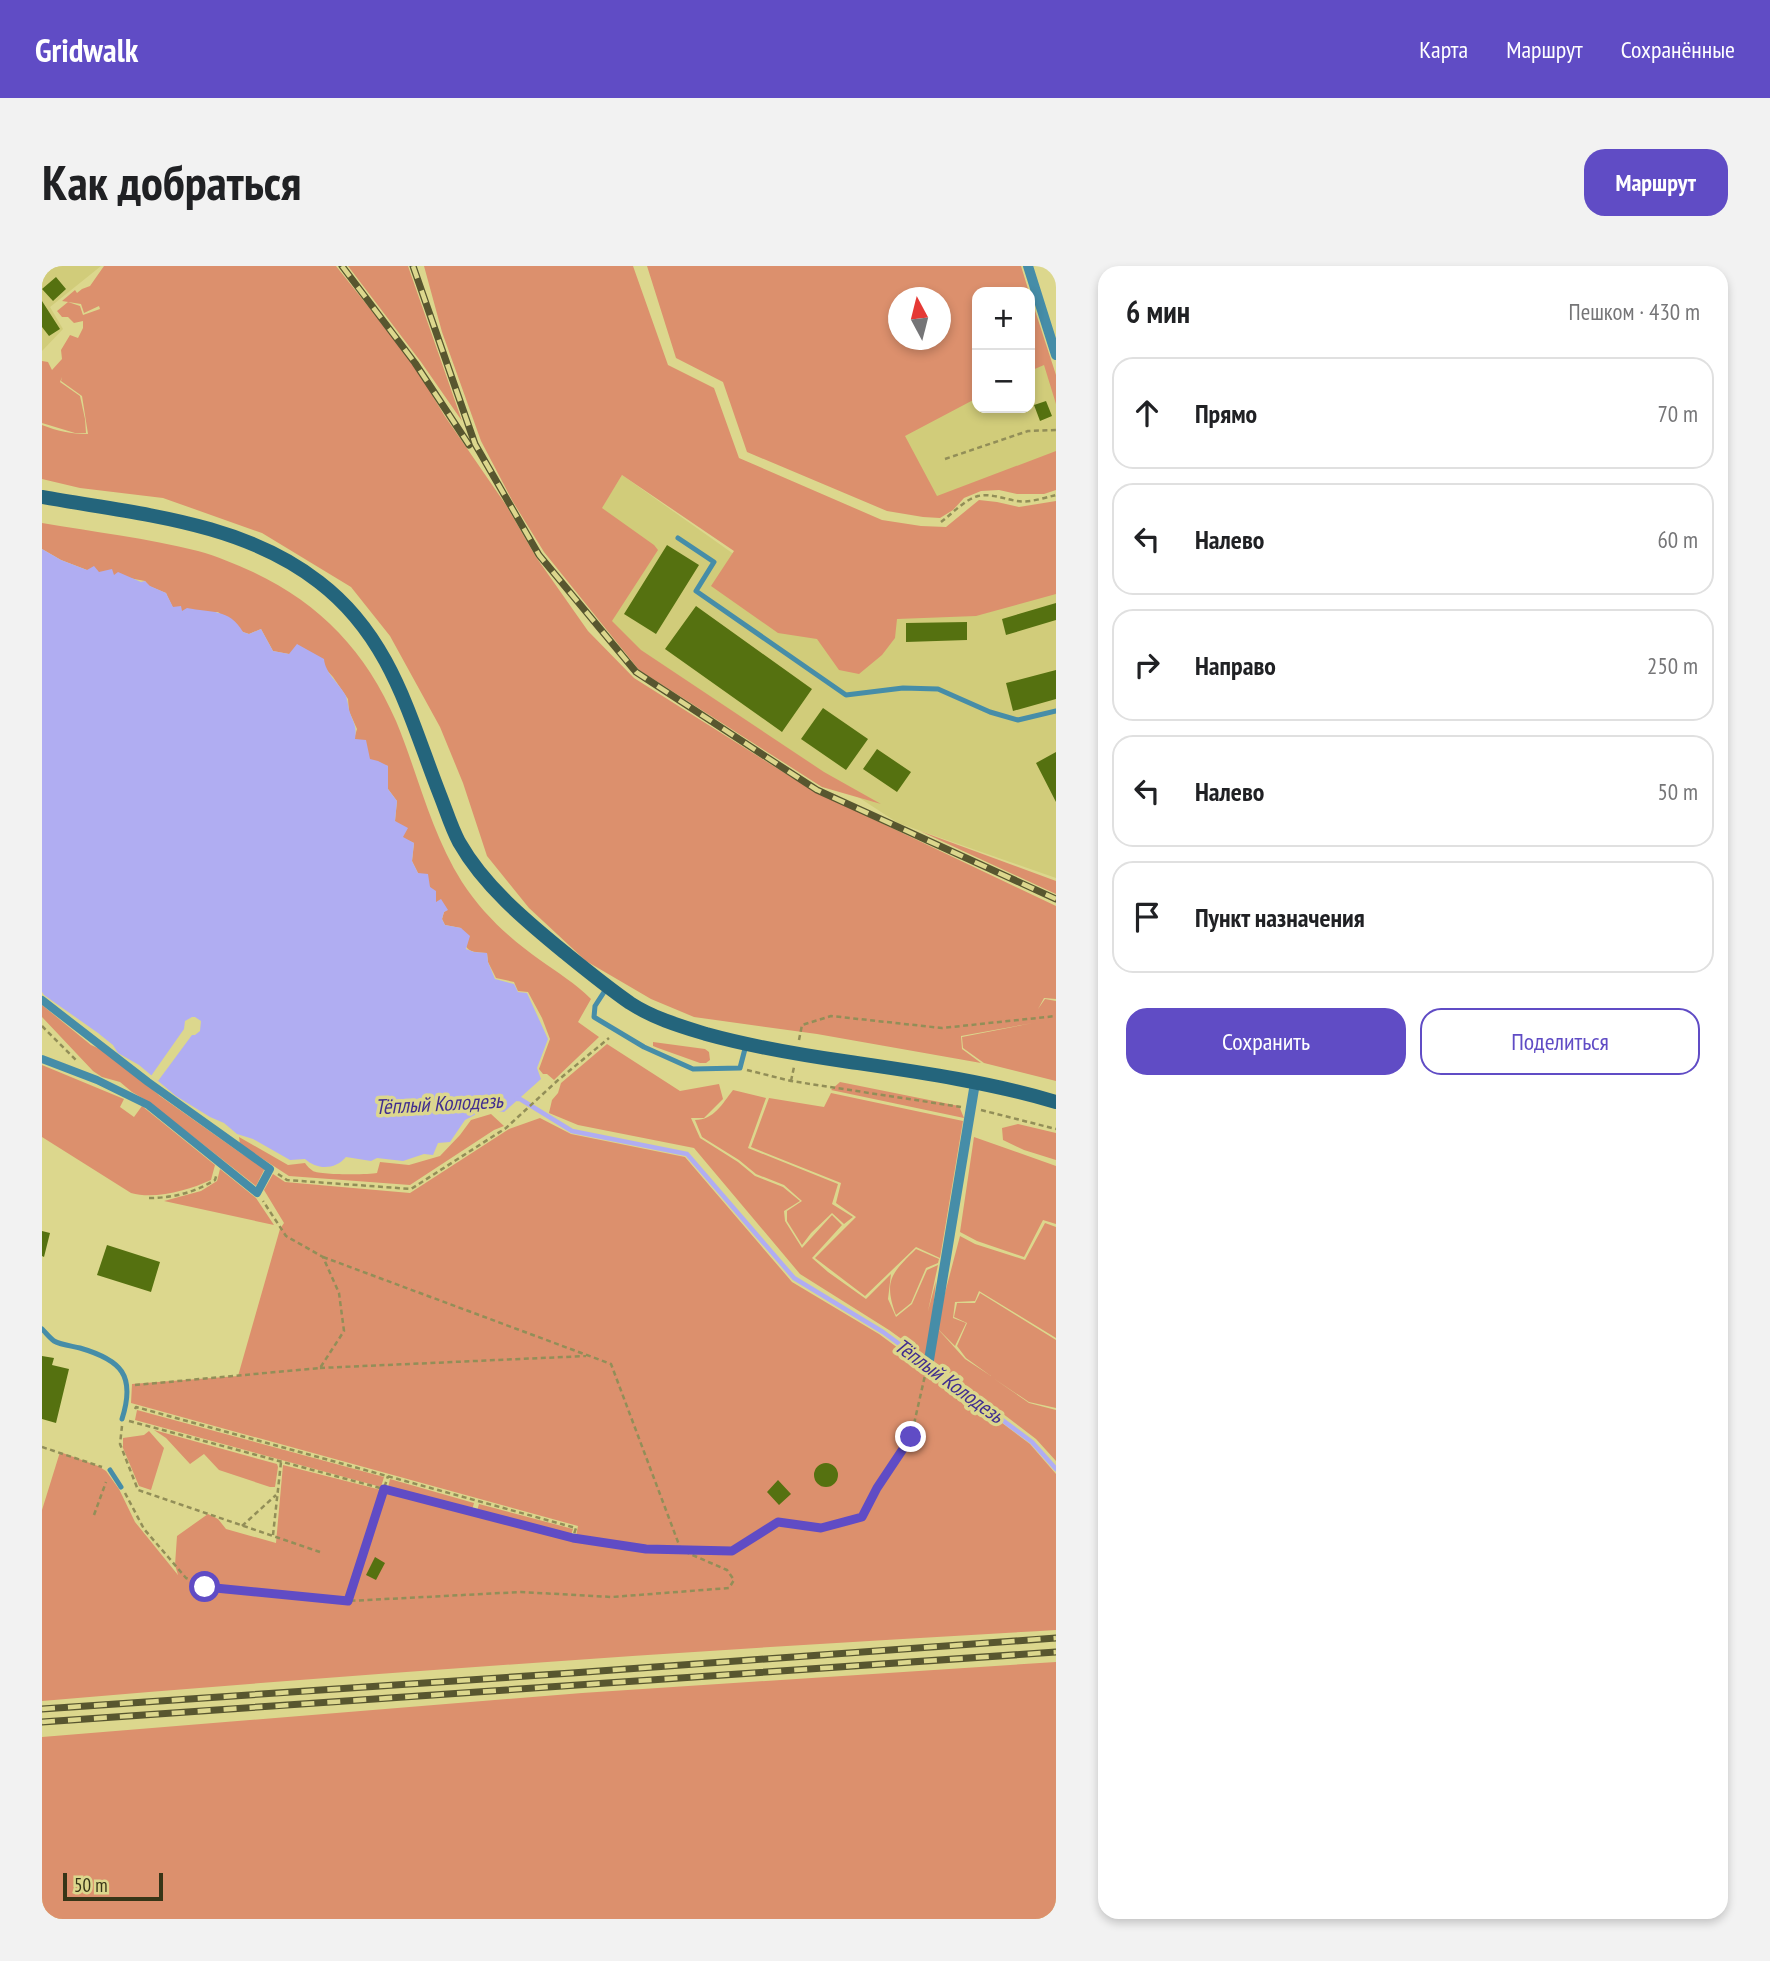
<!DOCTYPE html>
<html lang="ru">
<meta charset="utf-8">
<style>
body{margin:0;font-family:"PT Sans Narrow",sans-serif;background:#f2f2f2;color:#202124}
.controls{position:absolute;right:21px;top:21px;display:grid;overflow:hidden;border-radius:14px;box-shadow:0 4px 10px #0003}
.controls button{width:63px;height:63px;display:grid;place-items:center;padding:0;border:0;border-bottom:2px solid #e0e0e0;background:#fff;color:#202124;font:35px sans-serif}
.compass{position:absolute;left:846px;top:21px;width:63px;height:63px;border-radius:50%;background:#fff;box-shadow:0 4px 10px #0003;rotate:353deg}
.scale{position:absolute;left:21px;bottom:18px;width:100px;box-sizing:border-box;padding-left:7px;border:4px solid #373517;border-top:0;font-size:19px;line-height:24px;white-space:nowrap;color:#373517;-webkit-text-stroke:5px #dcd78d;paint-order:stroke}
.stop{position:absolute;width:21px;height:21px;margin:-16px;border:5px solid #604cc5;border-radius:50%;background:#fff}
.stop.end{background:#604cc5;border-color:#fff;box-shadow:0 2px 7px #0008}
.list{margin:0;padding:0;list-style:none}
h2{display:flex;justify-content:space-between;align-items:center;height:91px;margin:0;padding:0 28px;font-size:30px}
h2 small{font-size:23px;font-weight:400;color:#757577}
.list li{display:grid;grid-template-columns:46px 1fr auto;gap:21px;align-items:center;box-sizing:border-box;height:112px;margin:0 14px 14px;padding:0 14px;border:2px solid #e0e0e0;border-radius:21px}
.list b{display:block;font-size:26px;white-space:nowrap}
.list em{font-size:23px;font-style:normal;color:#757577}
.actions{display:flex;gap:14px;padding:21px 28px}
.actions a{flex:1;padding:16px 0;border:2px solid #604cc5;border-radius:21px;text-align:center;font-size:24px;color:#604cc5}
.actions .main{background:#604cc5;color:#fff}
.icon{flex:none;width:38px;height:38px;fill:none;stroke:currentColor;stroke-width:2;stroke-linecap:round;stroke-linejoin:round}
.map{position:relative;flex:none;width:1014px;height:1653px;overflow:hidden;border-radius:21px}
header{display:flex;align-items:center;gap:42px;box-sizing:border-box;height:98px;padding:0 35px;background:#604cc5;color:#fff}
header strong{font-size:33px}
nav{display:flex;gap:38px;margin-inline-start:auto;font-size:24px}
.intro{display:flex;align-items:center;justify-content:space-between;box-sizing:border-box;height:168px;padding:0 42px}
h1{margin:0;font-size:49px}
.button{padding:18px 32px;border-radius:21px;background:#604cc5;color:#fff;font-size:24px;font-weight:700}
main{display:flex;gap:42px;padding:0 42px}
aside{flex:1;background:#fff;border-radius:21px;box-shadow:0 4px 10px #0003}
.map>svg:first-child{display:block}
</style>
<header>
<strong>Gridwalk</strong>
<nav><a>Карта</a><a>Маршрут</a><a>Сохранённые</a></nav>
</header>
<div class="intro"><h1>Как добраться</h1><a class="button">Маршрут</a></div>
<main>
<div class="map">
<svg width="1014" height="1653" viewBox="0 0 1014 1653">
<rect width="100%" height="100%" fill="#dcd78d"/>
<path fill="#d1cc7a" d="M0,0H59L8,41L21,63L0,85Z
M1003,94L1014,133V190L891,236L858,169L935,129V142H988V102Z
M580,209L731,316L1014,322V612L856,557L595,387L565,356L560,241Z"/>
<path fill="#dc906d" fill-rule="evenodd" d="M62,0H294L372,98L402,149L464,239L494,291L546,365L592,412L768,523L1014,640V733L1002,732L996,743L1003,733L1014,735V815L942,797L921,782L920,771L991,757L919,770L920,783L939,797L775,768L652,751L609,733L544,695L487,642L445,590L421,517L398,461L348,370L309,321L220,267L121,232L38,222L0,213V159C15,165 29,168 46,168L40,130L19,115L20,111L18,116L38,130L43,153L44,167H33L0,157V95L6,96L10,104L20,93L19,84L28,69L36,72L41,62V55L32,57L26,51H20L15,45L26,36L38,40L41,49L58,43L57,40L42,47L39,38L20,35L33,24L35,27L40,23L48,20Z
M306,0H366L420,155L379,96Z
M382,0H591L626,99L672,122L697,192L840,254L879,260L904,261L937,234L955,236L977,241L1014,235V328L934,350L855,353L853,372L840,389L817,408L797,404L775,373L736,367L669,320L692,285L580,209L560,242L612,279L616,284L570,355L599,384L782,506L839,538L780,521L597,404L502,286L471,236L439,175L400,66Z
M605,0H979L987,26H935V132L863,170L895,230L1014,185V224L1002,228H975L957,224L939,225L922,232L911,244L898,252L881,251L845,245L705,186L681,116L634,92ZM856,32H898V74H856Z
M988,29L1014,109V138L1002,99L988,105Z
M0,257C52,266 105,272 156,285C175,290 193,298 211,306C279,338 324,386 354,455C376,508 389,567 420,616C440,647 468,673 498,694C516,707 533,717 549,733L536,756L557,771L512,814L505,808H501L497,803L508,773L500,752L486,726L476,725L472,716L454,712L446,696L445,687C422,686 424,683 419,662L403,659L400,653L402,646L405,644L394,636L388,621L376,607L370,595L372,577L361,572L353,555L355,535L346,523V500L327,494L312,473L315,463L307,445L306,433L291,411L283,402L247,388L231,385L219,363L207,368L201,366L176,346H163L145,343L140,346L131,342L124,327L107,320L103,315L45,304L19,294L0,283Z
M878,565L1014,615V628Z
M0,739L49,779L67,787L118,830L200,888L223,902L214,920L107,836L90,826L78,816L60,811L51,805L0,751Z
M611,776L663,783L667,786L668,794L664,797H658L616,782L611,780Z
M565,778L638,825L677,818L681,833L662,852H649L658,872L696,896L713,910L741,921L758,935L742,945L743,955L760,982L790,949L800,959L770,992L786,1006L824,1033L849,1008L846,1033L854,1051L870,1038L885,1004L896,999L886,1045L894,1015L886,1092L847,1064L758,1008L652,882L536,859L507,847L510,834L516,827L519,817Z
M0,799L82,833L78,841L92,851L100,840L173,899L169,914C147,924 113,934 89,927L0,871Z
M798,816L917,840L922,852L789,824Z
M691,824L724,832L706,882L796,918L790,938L811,951L802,958L790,947L769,967L760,979L745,955V945L760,935L742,919L714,908L697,894L660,871L653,854C672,854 680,838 691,824Z
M789,827L921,855L898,992L874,981L823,1030L773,992L814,951L794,937L799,917L709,881L727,832L782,841Z
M449,848L462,860L452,864L368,919L247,910L198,878L197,871L246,899L263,897C265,900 268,903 271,905C278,909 326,909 335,907L338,896L367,899L398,890L418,869L429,854Z
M498,852L529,868L643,891L750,1016L837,1068L883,1102H887L988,1178L1014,1208V1364C676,1383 338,1406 0,1435V1244L18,1186L56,1200L64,1205L77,1223L93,1256L136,1309L133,1299L135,1270L166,1248L176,1253L184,1263L234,1277L241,1199L532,1273L604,1284L690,1286L604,1282L534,1270L536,1260L89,1137L90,1118L196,1110L238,963L242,957L222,924L231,908L243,916L368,927L467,863Z
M976,858L1014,867V894L982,884L961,874L960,862Z
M932,871L1014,900V958L1001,954L982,991L935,975L918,966Z
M178,903L214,932L232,959L122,935L159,925L175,915Z
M1003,957L1014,961V1072L937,1025L933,1035L913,1036L911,1052L924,1057L913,1080L894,1061L918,970L933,978L983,994Z
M874,983L897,993L896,997L884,1002L869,1037L854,1049C841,1014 850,1007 874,983Z
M938,1027L1014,1074V1142L987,1136L951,1112L987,1137L1014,1144V1195L994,1173L889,1093L894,1061L923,1093L949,1110L924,1092L915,1080L925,1057L912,1051L915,1037H933Z
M95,1144L342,1211L339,1221L93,1154Z
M112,1164L235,1198L236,1201L233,1221H228L177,1204L162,1188L148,1198L124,1172Z
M107,1165L122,1182L109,1224L97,1220L81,1182V1172L102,1169Z
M348,1213L432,1237L430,1244L346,1222Z
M437,1238L531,1263L529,1269L435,1245Z
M1014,1396V1653H0V1471L540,1427Z"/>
<path fill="#b0adf2" d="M0,283L19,294L45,304L52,300L57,306L70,303L72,309L76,306L99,316L103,315L108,320L124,327L131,341L139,340L140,345L145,342C169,347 187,342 201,366L207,368L219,363L231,385L247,388L255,378L282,393C283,407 297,417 304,430C306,436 306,441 308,447C312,458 315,460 313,473L324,474L328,493L336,495L346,500V523L355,535L353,555L366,562L361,571L372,577L370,595L376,607L386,608L388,621L394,625V636L399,633L406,644L402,646L400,653L403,659L419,662L428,670L424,683L432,686L445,687L446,696L453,713L472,718L476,726L485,727L506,773L495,802L499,813L462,846L444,843L423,854L408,876L396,877L391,889L382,888L361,895L335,892L329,895L304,891C293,904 275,904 263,893L248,894L211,873L195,868L182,857L168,851L134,830L97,799L76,787L71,779L56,767L2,729L0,726Z"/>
<path fill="#dcd78d" d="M150,751H153L159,755L158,765L153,769H150L116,815L109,810L142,763L143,755Z"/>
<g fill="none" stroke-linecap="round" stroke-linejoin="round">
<path stroke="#b0adf2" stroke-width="4.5" d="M475,833H478L530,865L645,888L752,1012L841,1066L916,1121L990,1176L1014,1203"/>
</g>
<path fill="#557110" d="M14,11L24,23L11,35L0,23Z
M0,35L18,63L7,70L0,61Z
M1004,135L1010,150L998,155L992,139Z
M625,279L657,299L614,368L582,348Z
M1014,337V354L964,369L960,353Z
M654,340L770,423L740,466L623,383Z
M925,356V374L864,376V357Z
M1014,404V433L971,445L964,417Z
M781,442L826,473L804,504L759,473Z
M835,483L869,506L855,526L821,503Z
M1014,486V536L994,497Z
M0,965L8,967L2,991L0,990Z
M65,979L118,996L109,1026L55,1009Z
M0,1090L12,1092L10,1099L27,1103L14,1157L0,1153Z
M772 1209a12 12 0 1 1 24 0a12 12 0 1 1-24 0Z
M736,1214L749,1228L737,1239L725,1226Z
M333,1291L343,1297L334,1314L324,1309Z"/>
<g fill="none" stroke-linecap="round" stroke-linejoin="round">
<path stroke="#928e58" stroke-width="2.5" stroke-dasharray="5 3.5" stroke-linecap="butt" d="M903,193L986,165L1014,164
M899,256C911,247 922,234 936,230C949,227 962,233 975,235C987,237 1002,232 1014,229
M0,760L35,795
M757,774L760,759L789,750L900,762L1014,750
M705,804L749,815L919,841
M749,815L752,801
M939,844L1014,863
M236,908L245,914L369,923L464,862L515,815L567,772
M107,932C132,932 153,926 173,914L175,907
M281,991L569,1098L639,1284L685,1304L692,1314L687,1322L570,1331L479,1326L306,1335L346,1210
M278,1102L544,1090
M93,1119L278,1102L302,1065L297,1027L281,991L244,970L221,935
M93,1143L94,1141L534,1262L531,1271
M87,1155L342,1223L531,1271L604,1283L690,1285L736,1256L778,1262L820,1251L835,1222L869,1171L884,1105
M80,1160L78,1178L96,1224L278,1286
M0,1181L60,1201
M83,1227L102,1263L127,1292L144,1312L164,1321L306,1335
M52,1249L64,1216
M200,1260L234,1229
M231,1269L239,1196"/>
<path stroke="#468da8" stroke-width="5" d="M636,272L672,296L654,325L804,429L861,422L896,423L948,446L976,454L1014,445
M564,723L553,740L552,751L602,781L651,803L698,802L704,779
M0,1063C4,1067 8,1072 12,1075C19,1079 30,1080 38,1082C79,1094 94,1109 80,1153
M68,1204L79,1221"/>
<path stroke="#468da8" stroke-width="8" d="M0,734L106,816L228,903L215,927L106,839L55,814L0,793"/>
<path stroke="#468da8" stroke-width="10" d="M986,0L1014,89
M887,1094L933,817"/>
<path stroke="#24657c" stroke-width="14" d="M0,231C94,248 199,255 277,316C349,371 367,450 398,529C404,544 409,561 417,576C442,620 483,654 522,686C543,703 565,721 588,737C611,752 638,760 664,768C711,781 759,789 808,796C876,806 947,816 1014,836"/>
<defs>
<path id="rail" d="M300,0L373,97L427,179
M371,0L433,178L497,289L594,406L775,524L1014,633
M0,1443L530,1407L1014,1372
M0,1456L1014,1386"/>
</defs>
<use href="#rail" stroke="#58562f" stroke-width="7"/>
<use href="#rail" stroke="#dcd78d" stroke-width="4.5" stroke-dasharray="13" stroke-linecap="butt"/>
</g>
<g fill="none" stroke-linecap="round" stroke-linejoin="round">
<path stroke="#604cc5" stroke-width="9" d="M163,1321L306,1335L342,1223L531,1272L604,1283L690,1285L736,1256L779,1262L820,1251L835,1222L869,1171"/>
</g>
<g text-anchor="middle" stroke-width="7" stroke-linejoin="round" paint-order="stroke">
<g font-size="21" font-style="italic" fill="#412e8f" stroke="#dcd78d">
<text transform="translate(397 838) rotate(-3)" y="7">Тёплый Колодезь</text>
<text transform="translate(907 1115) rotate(36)" y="7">Тёплый Колодезь</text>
</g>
</g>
</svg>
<div class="controls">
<button>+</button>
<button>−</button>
</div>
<svg class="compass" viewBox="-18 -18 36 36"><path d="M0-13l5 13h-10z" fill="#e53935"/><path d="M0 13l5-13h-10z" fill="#757577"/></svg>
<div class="scale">50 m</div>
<div class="stop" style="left:163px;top:1321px"></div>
<div class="stop end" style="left:869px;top:1171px"></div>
</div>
<aside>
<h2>6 мин<small>Пешком · 430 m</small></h2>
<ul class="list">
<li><svg class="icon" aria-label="ahead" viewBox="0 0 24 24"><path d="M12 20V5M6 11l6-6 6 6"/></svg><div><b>Прямо</b></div><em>70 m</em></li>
<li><svg class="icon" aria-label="left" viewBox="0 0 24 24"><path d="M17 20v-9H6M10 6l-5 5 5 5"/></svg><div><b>Налево</b></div><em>60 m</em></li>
<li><svg class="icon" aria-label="right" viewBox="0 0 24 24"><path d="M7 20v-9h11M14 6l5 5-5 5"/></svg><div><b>Направо</b></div><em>250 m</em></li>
<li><svg class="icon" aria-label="left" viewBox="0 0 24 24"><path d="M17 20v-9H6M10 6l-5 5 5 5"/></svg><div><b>Налево</b></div><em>50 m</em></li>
<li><svg class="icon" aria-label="arrive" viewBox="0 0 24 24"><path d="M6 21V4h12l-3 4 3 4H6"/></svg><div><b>Пункт назначения</b></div></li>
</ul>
<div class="actions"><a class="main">Сохранить</a><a>Поделиться</a></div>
</aside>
</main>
